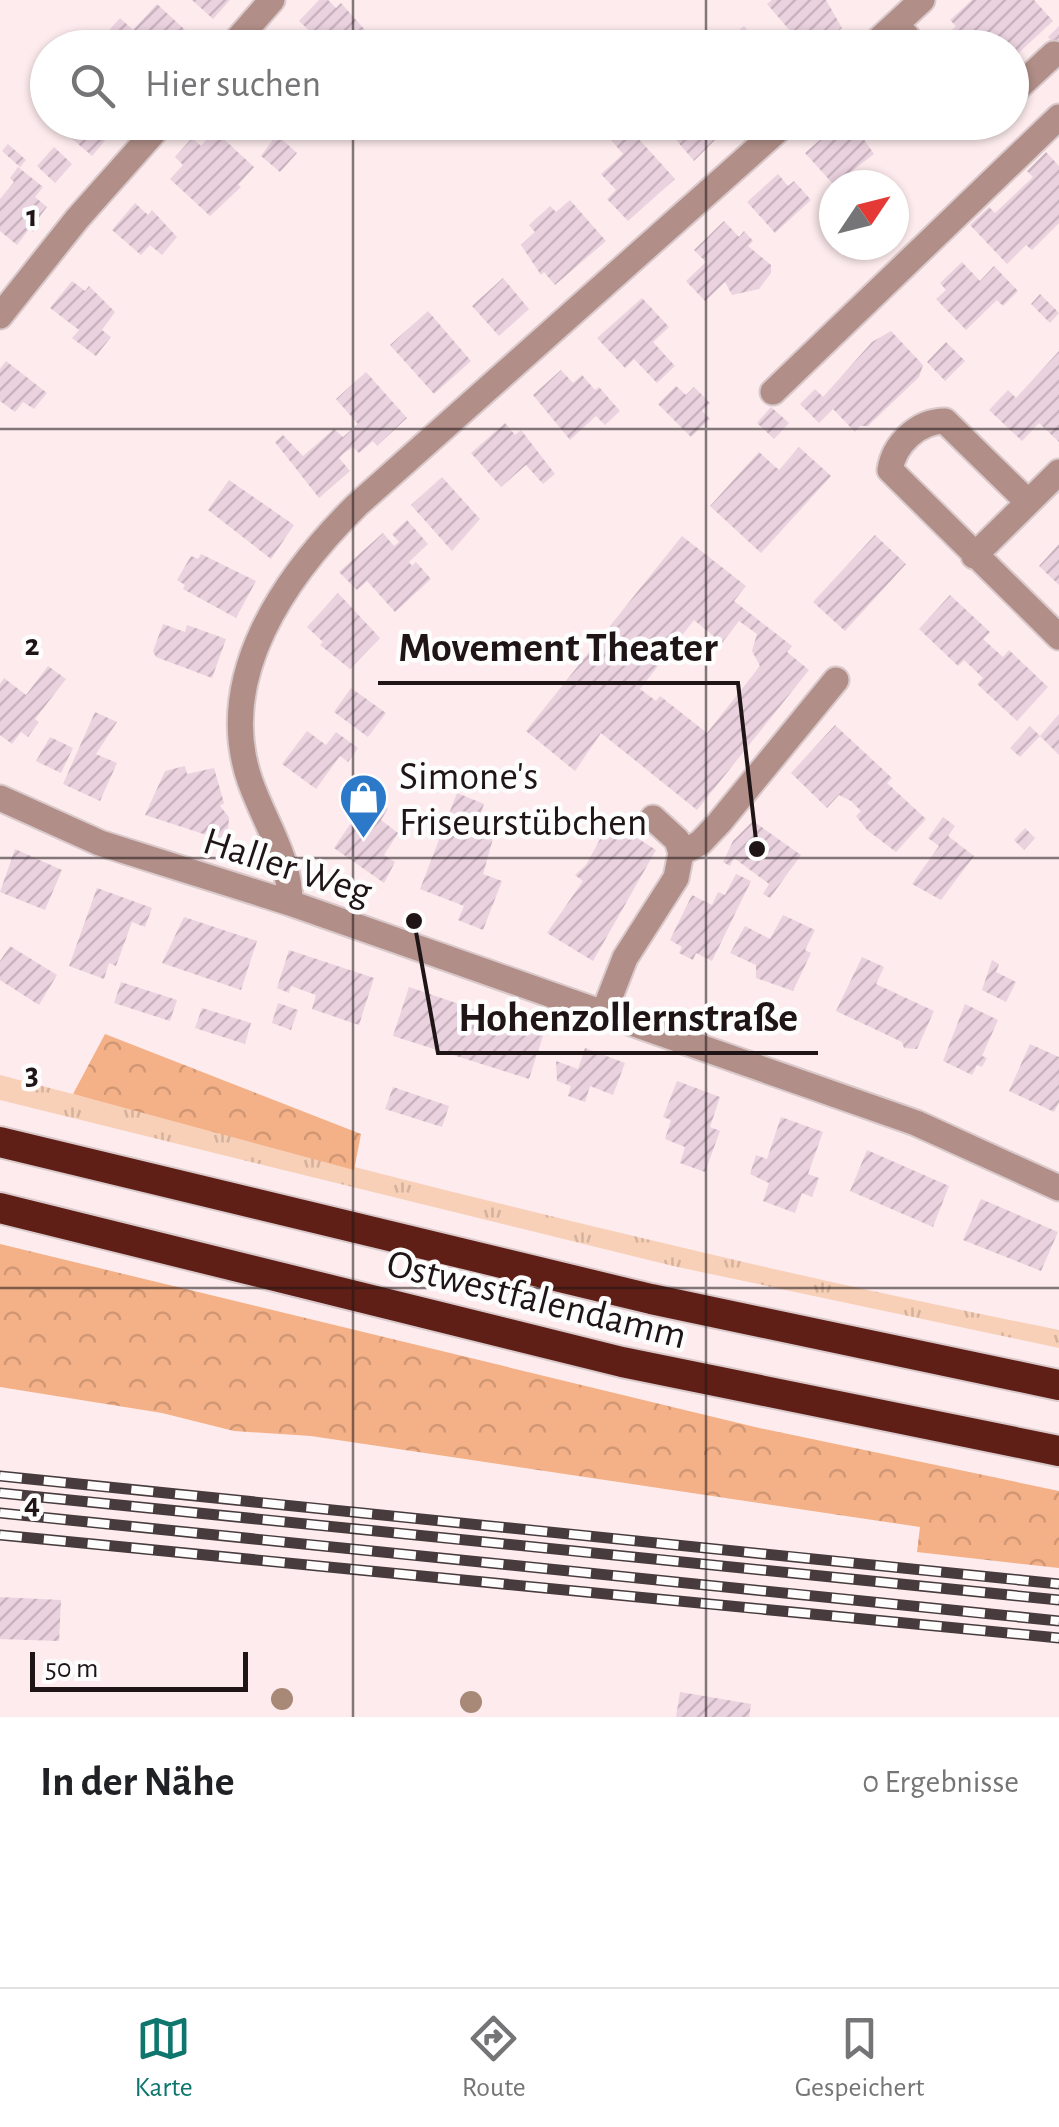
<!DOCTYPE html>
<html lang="de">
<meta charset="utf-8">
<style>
body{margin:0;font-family:"Alegreya Sans",sans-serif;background:#f6f6f6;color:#202124}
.compass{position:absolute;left:819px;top:170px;width:90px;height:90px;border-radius:50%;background:#fff;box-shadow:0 2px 8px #0004;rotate:55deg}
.scale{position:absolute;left:30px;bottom:25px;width:218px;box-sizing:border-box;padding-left:10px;border:5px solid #1f1517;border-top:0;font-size:28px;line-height:35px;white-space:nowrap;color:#1f1517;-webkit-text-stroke:8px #fdfdfd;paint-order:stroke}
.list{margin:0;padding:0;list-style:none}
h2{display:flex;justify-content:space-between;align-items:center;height:130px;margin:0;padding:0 40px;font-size:42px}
h2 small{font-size:32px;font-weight:400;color:#757577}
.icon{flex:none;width:55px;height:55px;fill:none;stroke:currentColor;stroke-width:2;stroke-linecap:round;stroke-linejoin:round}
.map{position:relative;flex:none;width:1059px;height:1717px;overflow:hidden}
.search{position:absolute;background:#fff;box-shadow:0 2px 8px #0004;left:30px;right:30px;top:30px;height:110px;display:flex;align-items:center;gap:25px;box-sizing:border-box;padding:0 35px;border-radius:55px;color:#757577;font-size:38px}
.sheet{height:270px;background:#fff}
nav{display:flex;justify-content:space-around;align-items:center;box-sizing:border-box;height:140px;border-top:2px solid #e0e0e0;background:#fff;font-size:28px;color:#757577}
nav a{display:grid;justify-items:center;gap:5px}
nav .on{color:#0f766e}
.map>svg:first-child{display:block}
</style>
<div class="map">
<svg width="1059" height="1717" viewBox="0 0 1059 1717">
<defs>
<pattern id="grass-tufts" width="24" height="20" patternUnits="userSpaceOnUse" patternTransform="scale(2.5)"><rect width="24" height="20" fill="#f8d0b7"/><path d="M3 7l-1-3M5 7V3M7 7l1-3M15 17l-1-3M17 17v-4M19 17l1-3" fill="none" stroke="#d4b29d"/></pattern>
<pattern id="forest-crowns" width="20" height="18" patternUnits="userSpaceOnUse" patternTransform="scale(2.5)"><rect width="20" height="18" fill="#f4b187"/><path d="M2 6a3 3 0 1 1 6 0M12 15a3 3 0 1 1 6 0" fill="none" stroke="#d19774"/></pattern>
<pattern id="building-hatch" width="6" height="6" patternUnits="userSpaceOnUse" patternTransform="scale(2.5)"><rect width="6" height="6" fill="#ebd2df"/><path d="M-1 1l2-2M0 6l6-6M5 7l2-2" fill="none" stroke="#c9b3bf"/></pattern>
</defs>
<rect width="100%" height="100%" fill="#fdebed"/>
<path fill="url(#grass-tufts)" d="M0,1075C352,1167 702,1259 1059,1330V1348L673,1266L0,1100Z"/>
<path fill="url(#forest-crowns)" d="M105,1034L361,1134L354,1170L73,1094Z
M0,1244L755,1427L1059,1491V1568L917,1552L920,1527L311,1436L234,1431L162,1413L0,1387Z"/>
<path fill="url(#building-hatch)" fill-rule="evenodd" d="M192,0H230L213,19Z
M319,0H328L336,8L341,3L365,30L349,48L336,37L327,47L299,21Z
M772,0H826L842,28L820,48H805L767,4Z
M972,0H1034L1053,21L1012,59V48H932L956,26L950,20Z
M157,4L195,39L187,48H111L102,38L120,18L133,30Z
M744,26L763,48H725L722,45Z
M1059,26V49L1048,37Z
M69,122H108L115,129L92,156L62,130Z
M260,122H288L277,135L297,153L280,172L261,156L276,135Z
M661,122H718L725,130L694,161Z
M852,122L874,154L834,185L805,153L839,123L845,129Z
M627,126L675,179L628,221L607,199L616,190L601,174L623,154L611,140Z
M215,131L254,167L238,185L241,187L210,216L170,179L183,165L175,157L192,138L201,146Z
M8,144L26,160L20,167L2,151Z
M54,147L72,164L55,183L37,166Z
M1046,152L1059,166V223L1032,250L1026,245L1007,264L970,225L989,207L995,213L1033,177L1027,171Z
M18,167L43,187L35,197L47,207L37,220L40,224L33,232L29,229L17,245L0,231V199L14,182L10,178Z
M778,174L788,186L794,181L811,200L775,233L747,202Z
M570,200L606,241L555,285L544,272L541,275L521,245L535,232L529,225L550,206L556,212Z
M135,203L148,215L152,210L177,237L162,255L150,245L141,255L112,230Z
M724,221L739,237L744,231L753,241L748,246L771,265V273L759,289L732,295L725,282L705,301L686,281L706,262L694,250Z
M962,262L980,281L994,266L1018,291L1003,306L997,300L966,330L936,299L946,290L940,283Z
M503,278L529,309L499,336L472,306Z
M72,281L85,291L89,286L115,312L102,330L111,337L96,356L72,338L79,330L50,308Z
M1040,294L1059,313L1050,323L1031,304Z
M642,298L669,327L653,342L675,366L657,383L634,359L625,368L597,338Z
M428,311L471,361L434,394L390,345Z
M891,331L923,365L919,377L868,426H860L855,432L833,409L819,423L800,404L815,389L823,397L872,342Z
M946,342L965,361L945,381L927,362Z
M1059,351V442L1039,423L1022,441L989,410L1008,390L1016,398Z
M6,361L47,393L34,409L23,402L15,412L0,401V369Z
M561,370L573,383L582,375L595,390L599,387L620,411L605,425L596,416L570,440L533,395Z
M366,372L407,418L377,446L373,441L359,453L353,447L344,453L339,458L350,471L319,498L275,442L283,435L303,456L334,429L343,437L358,424L336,399Z
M676,386L686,395L694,387L710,403L702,411L710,419L691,437L658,404Z
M771,407L789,423L774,439L757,423Z
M505,423L515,435L521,430L555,474L543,484L526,465L501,487L471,453Z
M799,447L831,476L761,553L710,506L759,452L779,470Z
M442,477L480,519L452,551L411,505Z
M229,480L294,525L271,559L208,510Z
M407,520L428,544L409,562L412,566L416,562L431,579L395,612L367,581L357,590L339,572L383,533L394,546L399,542L392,534Z
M875,535L906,564L845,631L813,602Z
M682,536L746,586L734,601L792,646L787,652L809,670L697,810L601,733L575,771L526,731ZM694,620L722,643L739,621L757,634L752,651L760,666L707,733L660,696L656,701L640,689Z
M1059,544V585L1039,566Z
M201,554L256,581L236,618L183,589L185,585L177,580L191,556L198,559Z
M338,593L380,638L350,669L320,645L323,642L307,627Z
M950,595L990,632L983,639L1003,657L1009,650L1048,687L1017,721L977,684L983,678L964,660L958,666L919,629Z
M163,624L185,632L187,625L226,639L212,678L156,657L153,651Z
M48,666L66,679L35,719L39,722L28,737L21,732L12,744L0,735V684L4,678L26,695Z
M351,688L386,713L368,737L334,712Z
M95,712L117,722L96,754L117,763L100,801L63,784Z
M1059,714V755L1040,736Z
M835,725L892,778L887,783L926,819L896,852L867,830L856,816L861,811L851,801L839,795L827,808L791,773Z
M1030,726L1040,736L1020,757L1010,748Z
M307,731L326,745L336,732L358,748L348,762L340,756L316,789L282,764Z
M50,737L73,748L61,773L36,761Z
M185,766L187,774L214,768L224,803L220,806L229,817L228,830L219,839L145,815L165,771Z
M363,792L388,809L381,820L398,833L384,855L395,862L384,883L334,848L362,807L356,803Z
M457,793L484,804L476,826L494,835L483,874L502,881L483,930L458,920L464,906L420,889Z
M943,817L955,826L948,836L974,856L941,900L912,884L939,846L928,838Z
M610,821L656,850L593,961L547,933L583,881L575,875L586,865Z
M753,821L801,855L770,898L763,894L769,884L734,858L730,866L723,862L733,841Z
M1025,828L1035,838L1024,850L1014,840Z
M15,849L62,870L45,910L0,892Z
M736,874L751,881L712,961L696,953L693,960L679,953L682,947L670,940L692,895L712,905L718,892L725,895Z
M97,888L152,908L145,927L132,922L116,966L109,963L104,979L69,966Z
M783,915L815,930L805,950L811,953L793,991L756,978V965L730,953L745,926L770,939Z
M184,917L257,941L241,990L162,963Z
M10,946L57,975L39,1005L0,980V961Z
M289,950L374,978L359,1025L312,1009L316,995L291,986L289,993L277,988Z
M862,957L884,967L876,984L934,1011L917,1049L904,1048L902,1042L836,1011Z
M992,960L999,964L996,972L1016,982L1006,1002L982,990Z
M121,982L177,1000L170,1021L114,1003Z
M409,987L544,1033L529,1079L393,1036Z
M278,1003L298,1010L291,1030L272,1023Z
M965,1004L998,1020L982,1056L987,1058L982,1067L977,1065L972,1075L943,1061Z
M202,1008L251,1023L245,1044L195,1028Z
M1030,1044L1059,1057V1102L1054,1112L1009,1091Z
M585,1048L625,1063L613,1095L590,1086L585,1102L568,1096L571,1086L557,1081L556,1061L578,1069Z
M677,1081L720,1097L710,1127L720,1131L705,1172L680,1163L685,1147L665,1139L671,1120L663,1117Z
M393,1087L449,1106L442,1127L385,1109Z
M781,1117L823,1132L808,1174L819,1178L812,1197L802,1193L795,1213L763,1201L769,1183L750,1174L756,1155L767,1159Z
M867,1150L949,1186L933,1227L850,1191Z
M981,1199L1058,1232L1041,1271L963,1240Z
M0,1597L61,1600L59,1641L0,1639Z
M680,1692L751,1704L749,1717H676Z"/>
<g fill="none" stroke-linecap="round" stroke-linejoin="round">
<defs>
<path id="minor" d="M896,24L917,48
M230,48L272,0
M870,48L922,0
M1012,93L1054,54
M0,316L77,219L163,122
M773,392L1059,117
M1028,502L945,421C918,421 894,444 890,470L1059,637
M974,556L1059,472
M0,798L100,843L290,903L916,1123L1059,1188
M681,853L700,843L719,823L836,680
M290,903C290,857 265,824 250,781C214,677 285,576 357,505L787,122
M604,1012L625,958L676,878L681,853L677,840L653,818"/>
<path id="highway" d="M0,1142L651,1299L1059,1385
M0,1208L622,1362L1059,1451"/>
</defs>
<use href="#minor" stroke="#d9c9cb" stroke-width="29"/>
<use href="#highway" stroke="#d9c9cb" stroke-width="34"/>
<use href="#minor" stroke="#b18e88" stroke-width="25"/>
<use href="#highway" stroke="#601f16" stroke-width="30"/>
<defs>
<path id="rail" d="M0,1476L1059,1584
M0,1493L1059,1600
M0,1513L1059,1621
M0,1535L1059,1638"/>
</defs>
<use href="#rail" stroke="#473b3d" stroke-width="11"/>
<use href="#rail" stroke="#fdfdfd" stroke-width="8" stroke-dasharray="22" stroke-linecap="butt"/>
</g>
<g fill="#a88978">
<circle cx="282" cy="1699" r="11"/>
<circle cx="471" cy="1702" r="11"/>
</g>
<path fill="none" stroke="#1f1517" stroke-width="2.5" stroke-opacity="0.55" d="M353,0V48M706,0V48M353,122V1717M706,122V1717M0,429H1059M0,858H1059M0,1288H1059"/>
<defs>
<symbol id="shop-pin" viewBox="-11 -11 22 30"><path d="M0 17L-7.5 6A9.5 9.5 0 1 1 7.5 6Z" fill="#2d79c9" stroke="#fdfdfd"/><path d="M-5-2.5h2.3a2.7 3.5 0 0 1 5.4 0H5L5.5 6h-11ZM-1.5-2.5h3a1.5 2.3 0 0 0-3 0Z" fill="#fff"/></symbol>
</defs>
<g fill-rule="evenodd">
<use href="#shop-pin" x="336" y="770" width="55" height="75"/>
</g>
<g text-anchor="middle" stroke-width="9" stroke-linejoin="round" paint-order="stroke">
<g font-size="40" fill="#1f1517" stroke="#fdfdfd" text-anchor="start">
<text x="399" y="789">Simone's<tspan x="399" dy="46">Friseurstübchen</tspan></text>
</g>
<g font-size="40" fill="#1f1517" stroke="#fdfdfd">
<text transform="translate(288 865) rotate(18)" y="14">Haller Weg</text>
<text transform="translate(537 1298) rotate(14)" y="14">Ostwestfalendamm</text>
</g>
</g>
<g font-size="32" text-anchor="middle" font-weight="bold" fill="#1f1517" stroke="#fdfdfd" stroke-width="9" stroke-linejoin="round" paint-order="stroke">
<text x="32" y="226">1</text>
<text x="32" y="655">2</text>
<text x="32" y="1084">3</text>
<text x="32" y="1514">4</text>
</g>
<path fill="none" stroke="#1f1517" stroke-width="4" d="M757 849L738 683H378M414 921L438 1053H818"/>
<g fill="#1f1517" stroke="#fdfdfd" stroke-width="4">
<circle cx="757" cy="849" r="10"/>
<circle cx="414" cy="921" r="10"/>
</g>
<g font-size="42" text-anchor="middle" font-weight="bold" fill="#1f1517" stroke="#fdfdfd" stroke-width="9" stroke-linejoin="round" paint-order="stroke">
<text x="558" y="661">Movement Theater</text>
<text x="628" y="1031">Hohenzollernstraße</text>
</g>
</svg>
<svg class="compass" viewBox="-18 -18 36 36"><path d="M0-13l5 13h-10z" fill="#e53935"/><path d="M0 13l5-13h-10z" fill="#757577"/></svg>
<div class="scale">50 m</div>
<div class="search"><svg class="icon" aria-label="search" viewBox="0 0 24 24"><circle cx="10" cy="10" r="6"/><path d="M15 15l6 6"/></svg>Hier suchen</div>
</div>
<section class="sheet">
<h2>In der Nähe<small>0 Ergebnisse</small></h2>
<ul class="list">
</ul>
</section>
<nav>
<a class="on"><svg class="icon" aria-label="map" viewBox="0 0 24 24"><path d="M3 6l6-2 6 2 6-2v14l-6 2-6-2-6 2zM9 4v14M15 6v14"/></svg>Karte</a>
<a><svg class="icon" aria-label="directions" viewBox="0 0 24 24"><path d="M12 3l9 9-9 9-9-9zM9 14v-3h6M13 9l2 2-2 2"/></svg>Route</a>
<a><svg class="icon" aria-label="saved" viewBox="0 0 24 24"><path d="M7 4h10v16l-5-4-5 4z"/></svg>Gespeichert</a>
</nav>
